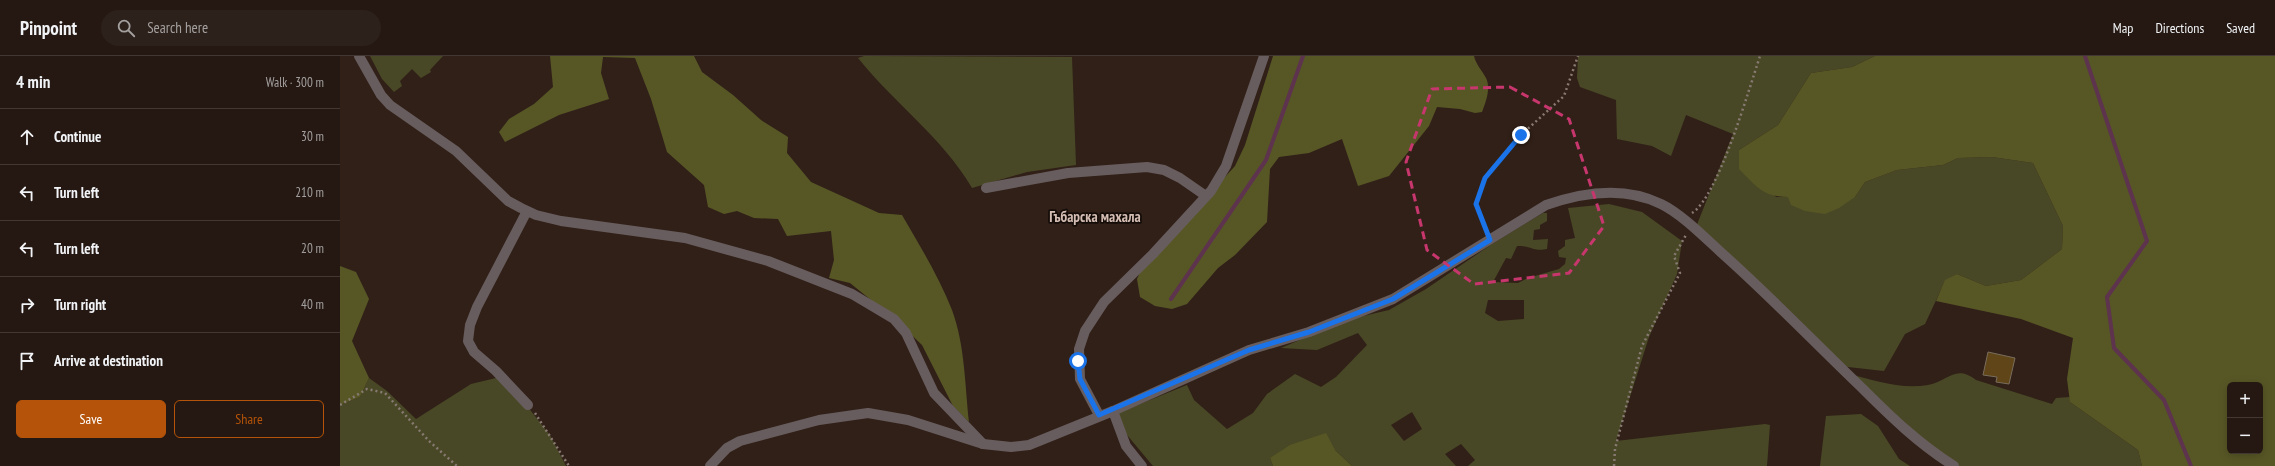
<!DOCTYPE html>
<meta charset="utf-8">
<style>
body{margin:0;font-family:"PT Sans Narrow",sans-serif;background:#2d211b;color:#f1f3f6}
.controls{position:absolute;right:12px;bottom:12px;display:grid;overflow:hidden;border-radius:6px;box-shadow:0 2px 10px #0003}
.controls button{width:36px;height:36px;display:grid;place-items:center;padding:0;border:0;border-bottom:1px solid #423732;background:#251812;color:#f1f3f6;font:20px sans-serif}
.stop{position:absolute;width:12px;height:12px;margin:-9px;border:3px solid #1a73e8;border-radius:50%;background:#fff}
.stop.end{background:#1a73e8;border-color:#fff;box-shadow:0 1px 4px #0008}
.list{margin:0;padding:0;list-style:none}
h2{display:flex;justify-content:space-between;align-items:center;height:52px;margin:0;padding:0 16px;font-size:17px}
h2 small{font-size:13px;font-weight:400;color:#a3a09f}
.list li{display:grid;grid-template-columns:26px 1fr auto;gap:12px;align-items:center;box-sizing:border-box;height:56px;padding:0 16px;border-top:1px solid #423732}
.list b{display:block;font-size:15px;white-space:nowrap}
.list em{font-size:13px;font-style:normal;color:#a3a09f}
.actions{display:flex;gap:8px;padding:12px 16px}
.actions a{flex:1;padding:9px 0;border:1px solid #b45309;border-radius:6px;text-align:center;font-size:14px;color:#b45309}
.actions .main{background:#b45309;color:#fff}
.icon{flex:none;width:22px;height:22px;fill:none;stroke:currentColor;stroke-width:2;stroke-linecap:round;stroke-linejoin:round}
.map{position:relative;flex:none;width:1935px;height:410px;overflow:hidden}
header{display:flex;align-items:center;gap:24px;box-sizing:border-box;height:56px;padding:0 20px;background:#251812;border-bottom:1px solid #423732}
header strong{font-size:19px}
nav{display:flex;gap:22px;margin-inline-start:auto;font-size:14px}
.search{width:280px;height:36px;background:#2d211b;display:flex;align-items:center;gap:10px;box-sizing:border-box;padding:0 14px;border-radius:22px;color:#a3a09f;font-size:15px}
main{display:flex}
aside{flex:1;background:#251812}
.map>svg:first-child{display:block}
</style>
<header>
<strong>Pinpoint</strong>
<div class="search"><svg class="icon" aria-label="search" viewBox="0 0 24 24"><circle cx="10" cy="10" r="6"/><path d="M15 15l6 6"/></svg>Search here</div>
<nav><a>Map</a><a>Directions</a><a>Saved</a></nav>
</header>
<main>
<aside>
<h2>4 min<small>Walk · 300 m</small></h2>
<ul class="list">
<li><svg class="icon" aria-label="ahead" viewBox="0 0 24 24"><path d="M12 20V5M6 11l6-6 6 6"/></svg><div><b>Continue</b></div><em>30 m</em></li>
<li><svg class="icon" aria-label="left" viewBox="0 0 24 24"><path d="M17 20v-9H6M10 6l-5 5 5 5"/></svg><div><b>Turn left</b></div><em>210 m</em></li>
<li><svg class="icon" aria-label="left" viewBox="0 0 24 24"><path d="M17 20v-9H6M10 6l-5 5 5 5"/></svg><div><b>Turn left</b></div><em>20 m</em></li>
<li><svg class="icon" aria-label="right" viewBox="0 0 24 24"><path d="M7 20v-9h11M14 6l5 5-5 5"/></svg><div><b>Turn right</b></div><em>40 m</em></li>
<li><svg class="icon" aria-label="arrive" viewBox="0 0 24 24"><path d="M6 21V4h12l-3 4 3 4H6"/></svg><div><b>Arrive at destination</b></div></li>
</ul>
<div class="actions"><a class="main">Save</a><a>Share</a></div>
</aside>
<div class="map">
<svg width="1935" height="410" viewBox="0 0 1935 410">
<rect width="100%" height="100%" fill="#312018"/>
<path fill="#484826" fill-rule="evenodd" d="M30,0H103L90,14L91,16L81,22L72,13L60,25L62,30L54,36L42,23Z
M524,0L732,1L736,109L687,116L632,132C603,82 554,47 518,2Z
M1238,0H1535L1512,11L1471,17L1438,69L1399,94L1436,141H1515L1525,126L1557,114L1603,109L1618,102L1652,101L1693,107L1723,170L1722,193L1681,224L1646,230L1617,218L1605,225L1585,268L1565,278L1544,315L1499,310L1356,171L1393,78L1346,59L1331,100L1312,90L1277,83L1276,44L1240,31L1237,22Z
M1269,148L1302,156L1342,185L1337,218L1309,281L1276,385L1425,368L1430,369L1427,410H1128L1135,404L1121,388L1105,398L1116,410H1012L995,394L930,402L933,410H813L777,367L773,359L847,329L854,344L887,373L913,357L927,338L955,318L981,331L996,321L1027,289L1018,277L977,294L941,292L1006,264L1049,254L1086,233L1152,188L1203,157H1207V165L1200,169V173L1194,174L1193,184L1208,183L1207,193C1192,196 1191,189 1177,190L1171,203L1166,202L1153,226L1178,227L1188,222L1219,213L1225,208L1226,202L1219,201L1218,195L1225,190V184L1235,182L1228,152ZM1148,244H1184V263L1158,265L1145,257ZM1072,356L1082,373L1064,385L1051,369Z
M1506,317C1533,324 1561,334 1588,329C1609,325 1615,308 1636,324L1712,348L1716,342L1730,341V346L1798,394L1802,410H1619L1586,389Z
M157,320L187,350L210,379L226,410H0V349L20,341L29,322L47,335L76,363L131,328L156,322Z
M1521,358L1538,370L1559,403L1570,410H1480L1486,360Z"/>
<path fill="#575726" fill-rule="evenodd" d="M210,0H354L362,16L393,39L421,64L448,81L447,97L471,126L539,157L562,159C580,190 599,221 612,254C625,289 625,330 629,366L613,350L582,289L557,265L510,227L489,222L494,204L491,175L447,180L438,163L414,162L397,155L384,158L368,151L364,129L327,96L311,43L295,2L263,1L261,17L269,43L219,59L165,86L159,76L169,63L194,48L213,31Z
M933,0H1134C1136,9 1142,14 1146,22C1151,32 1146,46 1142,56L1135,57L1120,53L1097,51L1089,70L1049,120L1018,130L1002,83L969,97L939,101L930,113L927,166L895,199L878,212L847,248L832,253L815,250L800,241L797,223L802,212L895,110L905,89Z
M1535,0H1935V410H1802L1798,394L1730,346L1727,323L1733,282L1681,263L1596,245L1605,224L1617,218L1646,230L1681,224L1722,193L1723,170L1693,107L1652,101L1618,102L1603,109L1557,114L1525,126L1515,141L1499,152L1485,158L1465,155L1451,149L1448,141C1423,141 1416,130 1399,113V94L1438,69L1471,17L1512,11ZM1890,329H1920V395H1890Z
M0,210L16,216L29,243L12,285L29,322L20,341L0,349Z
M986,377L995,394L1012,410H933L930,402L950,389Z"/>
<g fill="none" stroke-linecap="round" stroke-linejoin="round">
<path stroke="#5d334d" stroke-width="4" d="M1745,0L1807,185L1767,241L1774,292L1824,344L1851,410
M831,243L926,104L963,0"/>
</g>
<path fill="#5f4518" stroke="#796d5c" d="M1648,296L1675,302L1669,328L1656,326L1657,321L1643,319Z"/>
<g fill="none" stroke-linecap="round" stroke-linejoin="round">
<path stroke="#887a73" stroke-width="2.5" stroke-dasharray="2 3" stroke-linecap="butt" d="M1352,157C1378,141 1409,33 1420,0
M1146,173L1136,148L1145,122L1181,79L1224,40L1238,0
M0,349L27,333L45,337L89,385L117,410
M195,357L229,410
M1274,410L1275,393L1302,290L1340,217L1334,200L1346,179"/>
<path stroke="#685d5e" stroke-width="10" d="M19,0L41,39L50,49L116,95L168,145L181,152L196,159L221,165L345,182L428,205L512,238L554,263L566,277L594,337L643,388
M646,132L728,117L807,111L824,114L840,122L866,140
M187,155L137,251L130,269L128,285L134,296L156,315L188,349
M773,355L786,390L802,410
M759,359L740,323L739,293L745,275L764,246L813,198L871,135L886,110L924,0"/>
<path stroke="#685d5e" stroke-width="10" d="M370,410L387,392L400,385L479,364L528,357L568,364L643,388L671,391L689,389L773,355L909,294L969,276L1053,243L1206,149C1243,136 1285,130 1321,148C1342,158 1367,184 1385,200C1432,242 1476,288 1522,332C1551,361 1579,388 1614,410"/>
</g>
<g fill="none" stroke-linecap="round" stroke-linejoin="round">
<path stroke="#1a73e8" stroke-width="5" d="M738,305L740,323L759,359L909,294L969,276L1053,243L1150,184L1136,148L1145,122L1181,79"/>
</g>
<path fill="none" stroke="#c8366e" stroke-width="3" stroke-dasharray="8 5" stroke-linejoin="round" d="M1170,31L1229,63L1264,170L1229,217L1134,228L1087,194L1066,106L1092,33Z"/>
<g text-anchor="middle" stroke-width="3.5" stroke-linejoin="round" paint-order="stroke">
<g font-size="15" font-weight="bold" fill="#d3bcb2" stroke="#140c08">
<text x="755" y="166">Гъбарска махала</text>
</g>
</g>
</svg>
<div class="controls">
<button>+</button>
<button>−</button>
</div>
<div class="stop" style="left:738px;top:305px"></div>
<div class="stop end" style="left:1181px;top:79px"></div>
</div>
</main>
